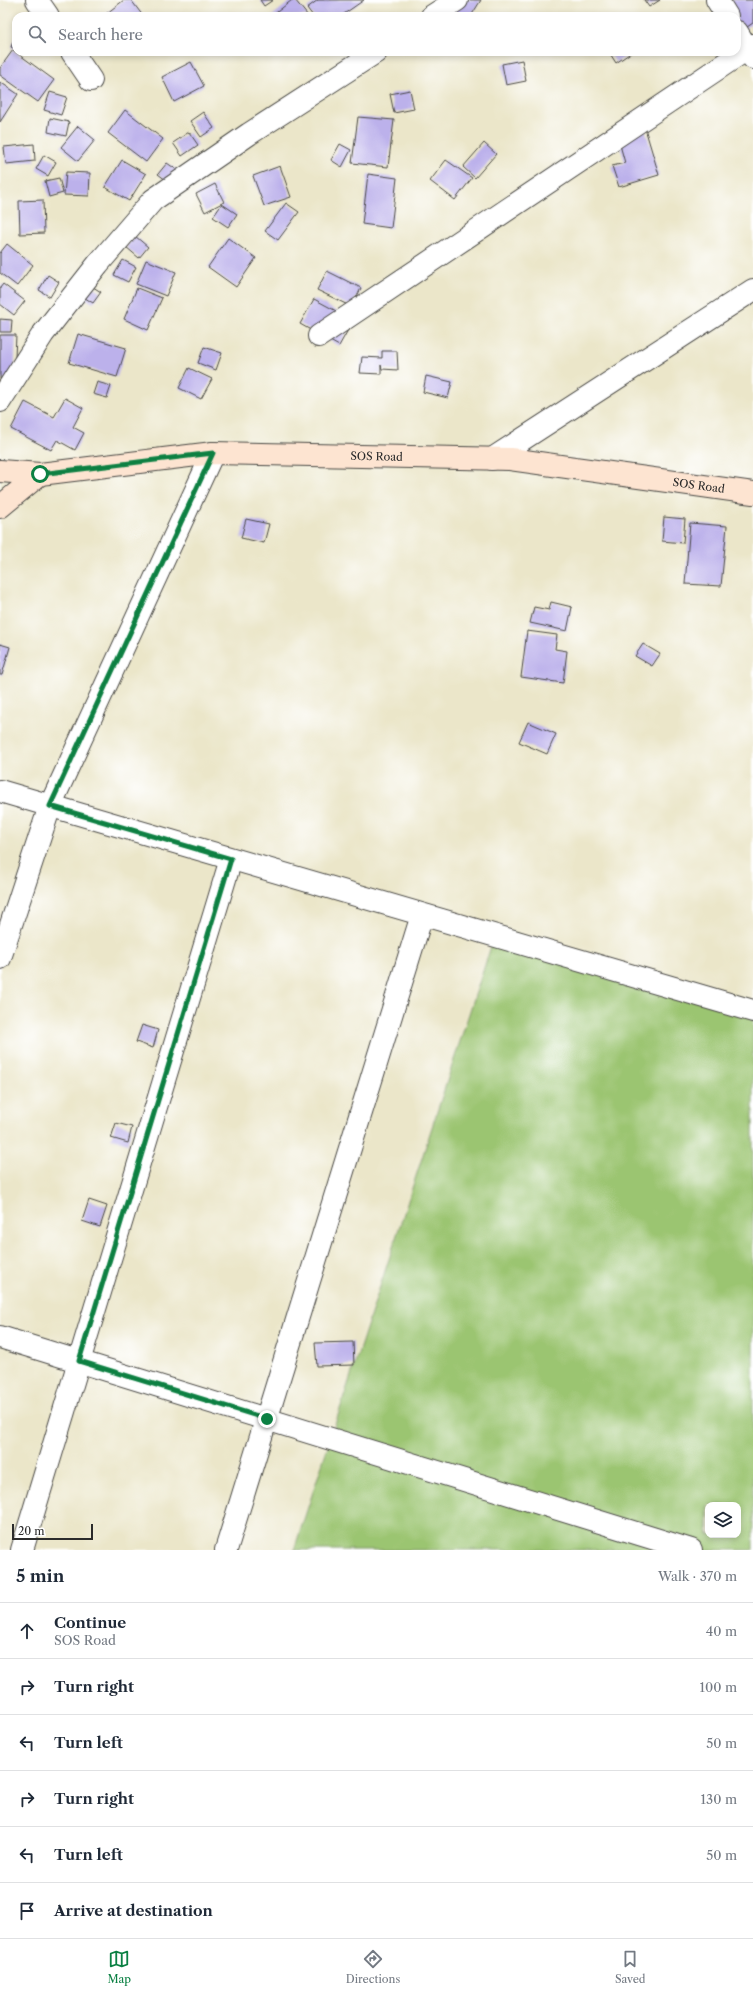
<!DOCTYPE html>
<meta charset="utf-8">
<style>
body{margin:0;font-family:"Libre Caslon Text",serif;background:#f2f2f3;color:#1f2937}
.controls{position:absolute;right:12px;bottom:12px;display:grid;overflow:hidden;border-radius:8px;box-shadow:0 2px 6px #0003}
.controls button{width:36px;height:36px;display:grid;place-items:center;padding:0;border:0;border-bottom:1px solid #e0e1e3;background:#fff;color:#1f2937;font:20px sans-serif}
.scale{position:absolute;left:12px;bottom:10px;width:81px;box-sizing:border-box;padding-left:4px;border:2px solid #2b2b2b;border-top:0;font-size:11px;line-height:14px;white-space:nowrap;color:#2b2b2b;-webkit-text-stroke:3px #fff;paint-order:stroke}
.stop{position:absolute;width:12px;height:12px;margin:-9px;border:3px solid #0b8043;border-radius:50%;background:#fff}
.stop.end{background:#0b8043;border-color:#fff;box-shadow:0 1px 4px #0008}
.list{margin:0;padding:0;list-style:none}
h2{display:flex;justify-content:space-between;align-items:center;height:52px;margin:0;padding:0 16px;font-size:17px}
h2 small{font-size:13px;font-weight:400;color:#747a83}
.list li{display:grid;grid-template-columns:26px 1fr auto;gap:12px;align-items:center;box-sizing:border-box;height:56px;padding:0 16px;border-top:1px solid #e0e1e3}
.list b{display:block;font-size:15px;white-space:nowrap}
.list p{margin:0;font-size:13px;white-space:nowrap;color:#747a83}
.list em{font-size:13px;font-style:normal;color:#747a83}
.icon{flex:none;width:22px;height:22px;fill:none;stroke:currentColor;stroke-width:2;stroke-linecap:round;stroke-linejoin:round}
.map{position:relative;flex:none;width:753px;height:1550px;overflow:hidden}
.search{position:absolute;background:#fff;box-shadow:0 2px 6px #0003;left:12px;right:12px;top:12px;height:44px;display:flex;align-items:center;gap:10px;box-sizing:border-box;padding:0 14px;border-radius:12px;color:#747a83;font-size:15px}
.sheet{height:388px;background:#fff}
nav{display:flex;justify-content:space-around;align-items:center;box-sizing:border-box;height:56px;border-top:1px solid #e0e1e3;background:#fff;font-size:11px;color:#747a83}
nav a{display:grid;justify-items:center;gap:2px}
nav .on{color:#0b8043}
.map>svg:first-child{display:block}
</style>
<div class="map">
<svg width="753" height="1550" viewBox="0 0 753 1550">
<rect width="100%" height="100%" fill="#fff"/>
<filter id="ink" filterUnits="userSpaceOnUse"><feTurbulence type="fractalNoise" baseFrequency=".025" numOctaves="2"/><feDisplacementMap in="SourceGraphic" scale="8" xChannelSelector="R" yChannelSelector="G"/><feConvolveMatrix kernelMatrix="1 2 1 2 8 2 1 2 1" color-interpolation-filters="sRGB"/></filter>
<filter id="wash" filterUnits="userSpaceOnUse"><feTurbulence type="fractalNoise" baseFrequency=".012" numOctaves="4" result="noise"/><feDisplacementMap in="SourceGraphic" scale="16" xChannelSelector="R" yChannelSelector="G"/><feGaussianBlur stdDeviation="0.9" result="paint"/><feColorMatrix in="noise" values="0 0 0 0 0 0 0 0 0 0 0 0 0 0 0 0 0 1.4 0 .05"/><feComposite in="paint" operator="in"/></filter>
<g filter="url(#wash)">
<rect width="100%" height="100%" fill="#ebe6c9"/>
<path fill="#9bc571" stroke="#63784e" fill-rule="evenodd" d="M497,928L753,1013V1550H294ZM708,1505H738V1535H708Z"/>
<g id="blocks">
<path fill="#bcb1eb" d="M124,0H131L143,16H109L107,13Z
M260,0H273L264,6Z
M292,0H295L308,16H272Z
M318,0H364L341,16H313L307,8Z
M456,0H481L471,16H445Z
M644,0H660L649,7Z
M734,0H753V23L741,31L737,25V16L725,6Z
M16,35V49L11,47Z
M13,50L54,80L38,102L0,75V68Z
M609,52H632L616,63Z
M522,60L526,81L506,85L502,64Z
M191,62L204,86L174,102L162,77Z
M0,82L18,94L0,122Z
M410,90L414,109L394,113L390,94Z
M50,92L67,97L61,115L44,110Z
M125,110L163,139L146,162L108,133Z
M203,112L214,128L201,137L190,121Z
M358,117L394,120L388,167L352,163Z
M50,118L69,122L66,136L48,132Z
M644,125L659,175L619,187L612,166L625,163L617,134Z
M78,126L95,140L78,161L61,147Z
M189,132L198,145L182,156L173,143Z
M484,143L496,154L475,178L463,167Z
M34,144L35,161L6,164L4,147Z
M340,144L351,150L342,167L331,160Z
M44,155L56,162L48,176L36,169Z
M122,160L146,174L129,201L105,187Z
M446,160L472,178L455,200L430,181Z
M167,163L180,172L170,183L158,174Z
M280,166L291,197L264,206L253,176Z
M66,172L90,173L89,196L64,195Z
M368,174L397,178L391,228L362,224Z
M59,178L63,193L49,197L45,181Z
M215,184L224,202L205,212L196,194Z
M43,200L44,233L20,234L19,201Z
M286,203L299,212L278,240L265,231Z
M222,204L237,214L228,227L213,217Z
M135,236L148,247L139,258L126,247Z
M228,238L256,258L236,287L208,267Z
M7,244L33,265L17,286L0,273V253Z
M123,260L136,267L128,282L114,275Z
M146,260L176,272L166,296L136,284Z
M327,271L361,288L352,307L317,290Z
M48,275L59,282L50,297L39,290Z
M3,284L25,301L14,315L0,304V288Z
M90,285L101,292L93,303L82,296Z
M137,288L162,298L148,330L124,319Z
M314,299L340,313L357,314L339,346L300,324Z
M0,319L12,320L11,332H0Z
M78,334L126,348L117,377L69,363Z
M0,335H16L14,380L0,379Z
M204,347L222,353L216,370L198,363Z
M382,351H397L398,370L382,369L381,365V374L360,373L362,357L382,358Z
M189,368L212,379L201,399L179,388Z
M426,376L452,382L448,398L423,392Z
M97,382L111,386L107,398L93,394Z
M65,398L83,408L73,427L84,433L75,450L57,440L51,450L11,429L25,402L54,417Z
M664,517L685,519L683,543L662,541Z
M246,519L269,524L264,543L241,538Z
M690,523L727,526L721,586L685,584Z
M551,602L572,607L567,631L530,623L534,607L549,610Z
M527,631L557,635L555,649L567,651L563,683L521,677Z
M0,644L10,647L2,675H0Z
M643,644L660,654L652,666L635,656Z
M528,722L556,734L547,754L519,742Z
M142,1025L158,1030L153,1048L136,1042Z
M116,1123L132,1127L128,1143L111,1138Z
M89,1200L107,1206L100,1227L82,1221Z
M353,1342L354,1365L317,1366L315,1343Z"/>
</g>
</g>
<g filter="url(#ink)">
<use href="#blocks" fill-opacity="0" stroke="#484743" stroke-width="1"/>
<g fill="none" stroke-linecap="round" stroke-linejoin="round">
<defs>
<path id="street" d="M37,0L48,16
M717,0L727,16
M432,16L457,0
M737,32L753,58
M72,52L91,80
M319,336L753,45
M0,401L43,334L98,264L153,200L249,134L376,52
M492,459L753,290
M0,791L753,1011
M0,958L50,806L213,453
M0,1337L691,1550
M22,1550L231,859
M226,1550L422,915"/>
<g id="secondary">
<path id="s1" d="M0,471L40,474L213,453L510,459L753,493"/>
<path d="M0,507L40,474"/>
</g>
</defs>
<use href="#street" stroke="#484743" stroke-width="24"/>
<use href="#secondary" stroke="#484743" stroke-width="24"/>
<use href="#street" stroke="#fff" stroke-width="22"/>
<use href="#secondary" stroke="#fde4d1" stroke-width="22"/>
</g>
</g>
<g fill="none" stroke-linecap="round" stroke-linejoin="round" filter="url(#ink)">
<path stroke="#0b8043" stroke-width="5" d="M40,474L213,453L50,806L231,859L79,1361L267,1419"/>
</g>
<g text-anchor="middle" stroke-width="3" stroke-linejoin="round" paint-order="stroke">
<g font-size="11" fill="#2b2b2b" stroke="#fff">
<text dy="4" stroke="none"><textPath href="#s1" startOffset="378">SOS Road</textPath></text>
<text dy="4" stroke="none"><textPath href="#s1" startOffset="702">SOS Road</textPath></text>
</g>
</g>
</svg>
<div class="controls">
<button><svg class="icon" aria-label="layers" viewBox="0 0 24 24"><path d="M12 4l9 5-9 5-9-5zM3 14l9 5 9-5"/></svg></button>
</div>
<div class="scale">20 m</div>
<div class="stop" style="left:40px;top:474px"></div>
<div class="stop end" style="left:267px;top:1419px"></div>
<div class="search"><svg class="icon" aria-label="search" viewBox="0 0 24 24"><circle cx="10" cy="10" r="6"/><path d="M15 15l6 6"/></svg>Search here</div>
</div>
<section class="sheet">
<h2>5 min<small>Walk · 370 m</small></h2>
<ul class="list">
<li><svg class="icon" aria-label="ahead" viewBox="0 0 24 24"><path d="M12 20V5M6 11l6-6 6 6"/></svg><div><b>Continue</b><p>SOS Road</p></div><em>40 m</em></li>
<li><svg class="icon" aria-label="right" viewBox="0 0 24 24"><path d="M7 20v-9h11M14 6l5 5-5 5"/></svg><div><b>Turn right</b></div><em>100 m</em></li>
<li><svg class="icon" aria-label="left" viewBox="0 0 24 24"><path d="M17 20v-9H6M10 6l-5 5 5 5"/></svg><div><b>Turn left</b></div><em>50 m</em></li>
<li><svg class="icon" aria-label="right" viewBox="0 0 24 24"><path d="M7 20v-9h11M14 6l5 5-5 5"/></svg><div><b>Turn right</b></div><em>130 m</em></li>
<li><svg class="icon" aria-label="left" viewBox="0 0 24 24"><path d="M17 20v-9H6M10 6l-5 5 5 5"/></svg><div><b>Turn left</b></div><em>50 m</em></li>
<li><svg class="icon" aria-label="arrive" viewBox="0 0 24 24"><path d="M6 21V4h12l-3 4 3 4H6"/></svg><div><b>Arrive at destination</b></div></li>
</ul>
</section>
<nav>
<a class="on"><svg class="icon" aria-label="map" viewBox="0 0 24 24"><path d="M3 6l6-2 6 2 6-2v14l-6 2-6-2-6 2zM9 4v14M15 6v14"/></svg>Map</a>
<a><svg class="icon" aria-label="directions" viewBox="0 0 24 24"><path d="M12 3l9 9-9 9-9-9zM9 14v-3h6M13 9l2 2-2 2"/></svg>Directions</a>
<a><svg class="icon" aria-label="saved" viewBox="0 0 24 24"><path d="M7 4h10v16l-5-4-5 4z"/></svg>Saved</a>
</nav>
